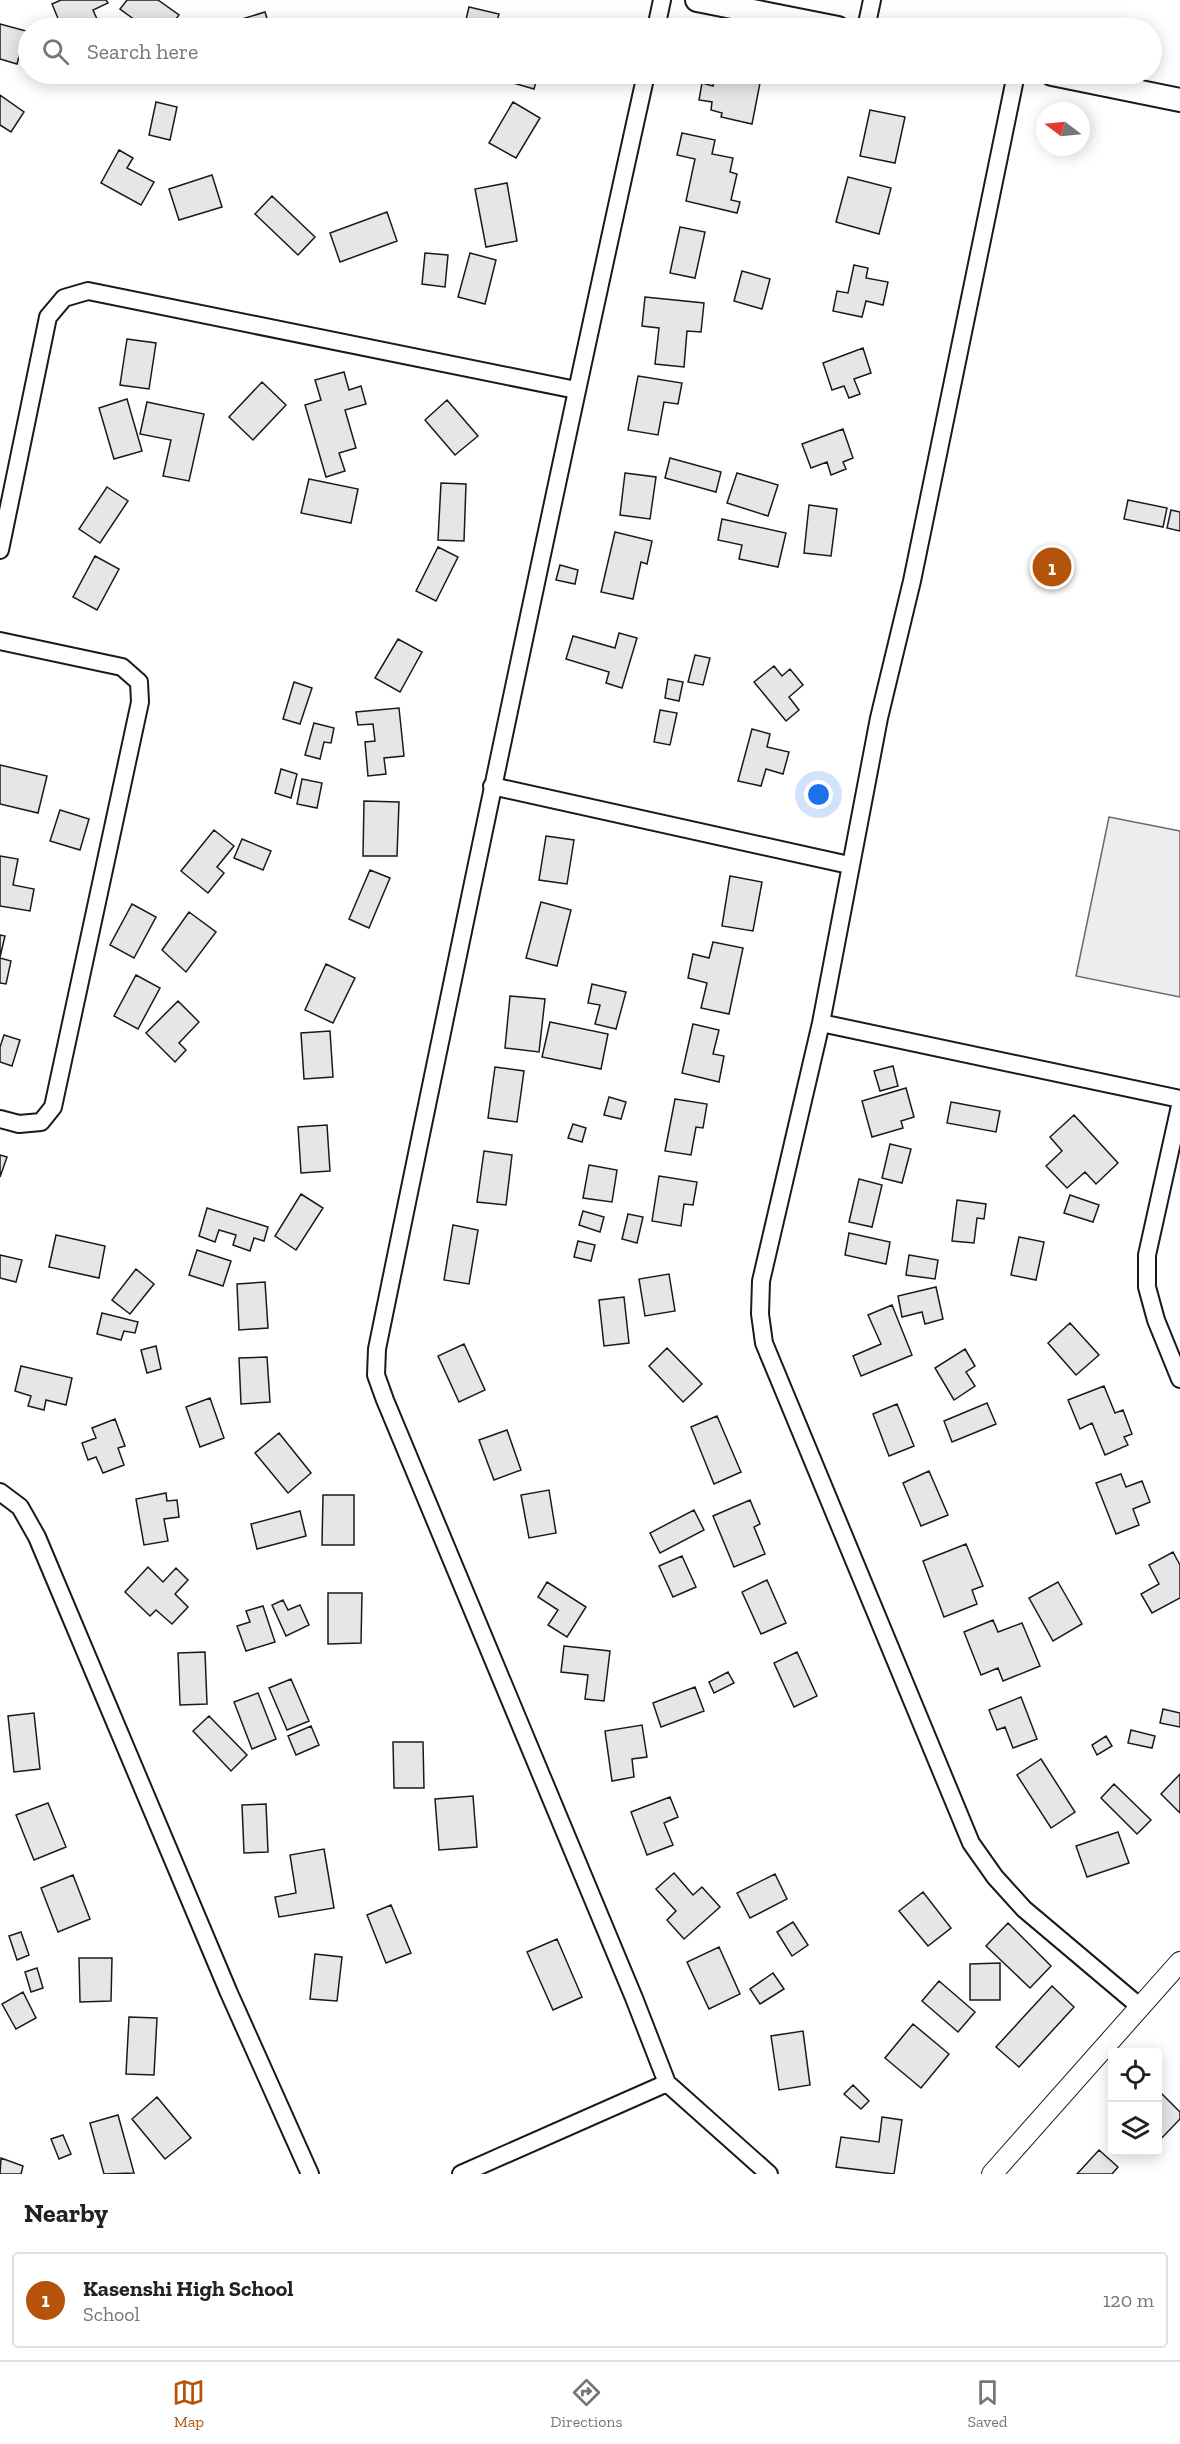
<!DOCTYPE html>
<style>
body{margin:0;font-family:"Zilla Slab",serif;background:#f6f6f6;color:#222}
.controls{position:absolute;right:18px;bottom:18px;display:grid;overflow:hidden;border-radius:6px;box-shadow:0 3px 15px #0003}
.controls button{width:54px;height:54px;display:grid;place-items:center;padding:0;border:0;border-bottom:2px solid #e0e0e0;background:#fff;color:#222;font:30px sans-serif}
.compass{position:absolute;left:1036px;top:102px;width:54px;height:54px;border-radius:50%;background:#fff;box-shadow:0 3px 15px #0003;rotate:286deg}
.you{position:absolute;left:819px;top:795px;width:21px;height:21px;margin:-15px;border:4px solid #fff;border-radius:50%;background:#1a73e8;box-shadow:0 0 0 9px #1a73e833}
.badge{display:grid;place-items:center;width:39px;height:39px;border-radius:50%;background:#b45309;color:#fff;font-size:20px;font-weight:700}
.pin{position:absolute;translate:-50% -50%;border:3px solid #fff;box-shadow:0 2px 6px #0006}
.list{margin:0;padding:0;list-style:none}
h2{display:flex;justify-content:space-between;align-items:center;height:78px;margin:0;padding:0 24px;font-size:26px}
h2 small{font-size:20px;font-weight:400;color:#767676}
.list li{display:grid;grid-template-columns:39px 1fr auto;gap:18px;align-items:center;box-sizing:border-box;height:96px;margin:0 12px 12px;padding:0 12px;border:2px solid #e0e0e0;border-radius:6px}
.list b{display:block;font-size:22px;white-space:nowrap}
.list p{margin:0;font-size:20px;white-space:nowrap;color:#767676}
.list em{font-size:20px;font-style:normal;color:#767676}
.icon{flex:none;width:33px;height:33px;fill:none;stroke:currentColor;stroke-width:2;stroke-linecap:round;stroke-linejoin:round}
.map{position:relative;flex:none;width:1180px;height:2174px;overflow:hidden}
.search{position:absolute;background:#fff;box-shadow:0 3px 15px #0003;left:18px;right:18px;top:18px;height:66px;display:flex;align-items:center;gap:15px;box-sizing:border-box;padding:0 21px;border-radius:33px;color:#767676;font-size:22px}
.sheet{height:186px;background:#fff}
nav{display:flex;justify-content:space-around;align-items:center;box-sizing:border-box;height:84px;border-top:2px solid #e0e0e0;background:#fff;font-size:16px;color:#767676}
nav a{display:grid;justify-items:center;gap:3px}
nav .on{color:#b45309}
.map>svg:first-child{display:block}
</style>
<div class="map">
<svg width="1180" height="2174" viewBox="0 0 1180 2174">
<rect width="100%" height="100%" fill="#fff"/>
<path fill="#ededed" stroke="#6a6a6a" stroke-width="1.5" d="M1109,817L1180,831V997L1076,976Z"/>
<path fill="#e6e6e6" stroke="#1a1a1a" stroke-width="1.5" d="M61,0H106L108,3L93,10L97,19L75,28H62L52,4Z
M127,0H158L179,15L169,28H146L120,9Z
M469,7L499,14L495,28H464Z
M265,12L270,28H220L219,26Z
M0,24L26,31L17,64L0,59Z
M505,74H538L534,89L503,80Z
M716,74L760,83L752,124L721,117L722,113L711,110L712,102L699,100L702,83L713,86Z
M0,95L24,112L11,132L0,125Z
M156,102L177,107L170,140L149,135Z
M513,102L540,118L516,158L489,143Z
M870,110L905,117L895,163L860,156Z
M682,133L715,140L712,154L733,158L730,172L737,174L731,200L740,202L737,213L686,201L695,159L677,155Z
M119,150L133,158L127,168L154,182L141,205L101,183Z
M212,175L222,207L179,220L169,189Z
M848,177L891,188L879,234L836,222Z
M507,183L517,241L486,247L475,189Z
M272,196L315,237L298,255L255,214Z
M387,212L397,241L340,262L330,233Z
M680,227L705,232L695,278L670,273Z
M425,253L448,255L445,287L422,284Z
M470,253L496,260L485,304L458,297Z
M854,265L868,268L866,278L888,282L883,305L866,301L862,317L833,311L837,291L848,293Z
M742,271L770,279L762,309L734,301Z
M645,297L704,303L701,332L687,331L684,367L655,364L659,328L642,326Z
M127,339L156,343L149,389L120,385Z
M863,348L871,373L854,379L860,394L849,398L844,386L832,390L823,363Z
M344,372L349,390L361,386L366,404L345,410L356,448L339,453L345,471L326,477L305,405L321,400L315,380Z
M638,376L682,383L678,404L664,402L658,435L628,430Z
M262,382L286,405L253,440L229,417Z
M127,399L142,451L114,459L99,408Z
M447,400L478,436L455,455L425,420Z
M147,402L204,414L189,481L163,476L171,440L140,434Z
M843,429L853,458L843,462L846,469L831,475L827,462L811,468L802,444Z
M670,458L721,472L716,492L665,478Z
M625,473L656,477L650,519L620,515Z
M737,473L778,485L768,516L727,503Z
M309,479L358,489L351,523L301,513Z
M441,483L466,484L464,541L438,540Z
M107,487L128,501L100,543L79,529Z
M1128,500L1167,508L1163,527L1124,519Z
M809,505L837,509L831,556L804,553Z
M1171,510L1180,512V531L1167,528Z
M722,519L786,533L778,567L739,559L742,545L718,540Z
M615,532L652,541L647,564L641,562L633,599L601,592Z
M438,547L458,557L436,601L416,591Z
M95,556L119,569L97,610L73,597Z
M560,565L578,570L575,584L556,580Z
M619,633L637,638L622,688L606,683L609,672L566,659L573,636L615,648Z
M398,639L422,652L400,692L375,678Z
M695,655L710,658L703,685L688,682Z
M774,666L782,676L790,669L803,685L789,697L799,710L786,721L754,682Z
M668,679L683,682L679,701L665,698Z
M294,682L312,688L300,724L283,719Z
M399,708L404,756L384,758L386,774L368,776L365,742L375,741L373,724L358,725L356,712Z
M660,710L677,713L670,745L654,742Z
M314,723L334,728L331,743L324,742L320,759L305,755Z
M752,729L770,734L767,747L789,752L783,774L766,769L761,786L738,781Z
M0,765L47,776L38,813L0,804Z
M281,769L297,774L291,798L275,793Z
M302,779L322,783L317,808L297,804Z
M364,801L399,802L397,856H363Z
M60,810L89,819L80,850L50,841Z
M214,830L234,846L217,867L224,873L208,893L181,871Z
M546,836L574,840L567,884L539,880Z
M242,839L271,851L263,870L234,858Z
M0,856L18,859L13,885L34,889L30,911L0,906Z
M370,870L390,878L369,928L349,919Z
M730,876L762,882L753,931L722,926Z
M541,902L571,910L557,966L526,958Z
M132,904L156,917L134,958L110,945Z
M189,912L216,932L186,972L162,950Z
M0,935L5,936L0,957Z
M713,942L743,948L729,1014L701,1008L707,983L688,978L693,954L709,958Z
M0,958L11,961L6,984L0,983Z
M326,964L355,978L333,1023L305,1010Z
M136,975L160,988L138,1029L114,1016Z
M592,984L626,992L616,1029L595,1024L600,1005L588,1003Z
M510,996L545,999L539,1052L505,1048Z
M178,1001L199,1022L179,1043L186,1050L175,1062L146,1033Z
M550,1022L608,1034L601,1069L542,1057Z
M693,1024L719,1030L713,1054L724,1056L719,1082L682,1073Z
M330,1031L333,1077L304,1079L301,1033Z
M4,1035L20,1040L12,1066L0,1062V1047Z
M893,1066L898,1086L880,1091L874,1071Z
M495,1067L524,1071L517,1122L488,1118Z
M906,1088L914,1117L901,1121L903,1128L872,1137L862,1101Z
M609,1097L626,1102L621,1119L604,1115Z
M675,1099L707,1104L703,1128L696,1127L691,1155L665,1151Z
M951,1102L1000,1111L996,1132L947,1123Z
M1074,1115L1118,1163L1096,1184L1085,1172L1067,1188L1046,1166L1062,1151L1050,1137Z
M573,1124L586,1128L582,1142L568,1138Z
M327,1125L330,1171L301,1173L298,1127Z
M890,1144L911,1149L902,1183L882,1178Z
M484,1151L512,1155L506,1205L477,1202Z
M0,1155L7,1157L0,1177Z
M589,1165L617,1170L612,1202L583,1198Z
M659,1176L697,1182L693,1205L684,1204L681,1226L652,1221Z
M859,1179L882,1185L872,1227L849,1222Z
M301,1194L323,1208L296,1250L275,1236Z
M1070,1195L1099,1205L1093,1222L1064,1213Z
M957,1200L986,1204L984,1219L977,1218L974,1243L952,1241Z
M207,1208L268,1227L264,1241L254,1238L250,1251L233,1245L236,1235L219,1230L215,1242L199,1236Z
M583,1211L604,1217L600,1232L579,1225Z
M628,1214L643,1217L637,1243L622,1239Z
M453,1225L478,1230L469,1284L444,1280Z
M849,1233L890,1242L886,1264L845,1255Z
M56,1235L105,1246L99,1278L49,1267Z
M1019,1237L1044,1242L1036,1280L1011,1275Z
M578,1241L595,1245L591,1261L574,1257Z
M197,1250L231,1261L223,1286L189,1275Z
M0,1255L22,1260L16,1282L0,1278Z
M909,1255L938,1260L935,1279L906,1275Z
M136,1269L154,1284L130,1314L112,1300Z
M669,1274L675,1311L645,1316L639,1279Z
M265,1282L268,1328L239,1330L237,1284Z
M936,1287L943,1319L925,1324L922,1312L902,1317L898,1296Z
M624,1297L629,1343L604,1346L599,1300Z
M892,1305L912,1355L861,1376L853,1356L881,1344L868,1315Z
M102,1313L138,1322L135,1333L124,1331L121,1340L97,1334Z
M1070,1323L1099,1355L1076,1375L1048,1343Z
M464,1344L485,1390L459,1402L438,1356Z
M156,1346L161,1369L147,1373L141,1350Z
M667,1348L702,1384L683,1402L649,1366Z
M965,1349L975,1366L966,1372L975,1386L954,1400L935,1368Z
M267,1357L270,1402L241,1404L239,1358Z
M21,1366L72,1378L66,1405L46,1400L44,1410L28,1406L31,1396L15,1391Z
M1104,1386L1115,1413L1123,1410L1132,1434L1124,1437L1128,1445L1105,1455L1092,1423L1080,1429L1068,1400Z
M210,1398L224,1438L200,1447L186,1407Z
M987,1403L996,1424L952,1442L944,1421Z
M897,1404L914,1446L889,1456L873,1414Z
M717,1416L741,1472L714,1484L691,1427Z
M115,1419L125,1446L118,1448L124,1465L103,1473L96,1457L88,1460L82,1443L96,1438L92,1428Z
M507,1430L521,1470L494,1480L479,1440Z
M279,1433L311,1473L288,1493L255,1453Z
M929,1471L948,1515L921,1526L903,1483Z
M1121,1474L1126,1487L1142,1481L1150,1502L1133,1509L1139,1525L1116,1534L1096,1483Z
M549,1490L556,1533L529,1538L521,1495Z
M166,1493L167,1501L177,1500L179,1517L164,1519L168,1541L144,1545L136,1499Z
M323,1495H354V1545H322Z
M750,1500L760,1524L754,1527L765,1554L734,1567L713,1516Z
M694,1510L704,1530L660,1553L650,1533Z
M300,1511L306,1536L257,1549L251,1524Z
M966,1544L983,1586L972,1590L977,1604L944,1617L923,1561Z
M1173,1552L1180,1565V1598L1152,1613L1141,1594L1159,1584L1149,1565Z
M682,1556L696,1587L673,1597L659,1566Z
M148,1567L163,1582L176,1568L188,1580L175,1594L188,1607L172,1624L156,1610L150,1616L125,1592Z
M767,1580L786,1623L761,1634L742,1592Z
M547,1582L586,1607L567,1637L548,1625L558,1610L538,1597Z
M1058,1582L1082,1624L1053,1641L1029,1598Z
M328,1593H362L361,1643L328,1644Z
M283,1600L288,1610L300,1605L309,1625L286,1636L272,1605Z
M263,1606L275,1642L246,1651L237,1626L250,1622L246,1611Z
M993,1620L998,1632L1022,1623L1040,1666L1003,1681L998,1668L981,1675L964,1632Z
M564,1646L610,1651L604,1701L585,1699L588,1675L561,1672Z
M205,1652L207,1704L180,1705L178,1653Z
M797,1652L817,1696L794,1707L774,1663Z
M728,1672L734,1683L714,1693L709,1682Z
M291,1679L309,1721L287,1730L269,1688Z
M695,1687L704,1711L661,1727L653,1703Z
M258,1693L276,1739L252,1749L234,1702Z
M1021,1697L1037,1739L1013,1748L1005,1727L997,1730L989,1710Z
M1163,1709L1180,1713V1727L1160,1723Z
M34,1713L40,1769L14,1772L8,1716Z
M209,1716L247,1755L231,1771L193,1731Z
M642,1725L647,1757L632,1759L634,1777L612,1781L605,1731Z
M311,1726L319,1745L296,1755L288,1736Z
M1131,1730L1155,1736L1152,1748L1128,1743Z
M1106,1736L1112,1746L1097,1755L1092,1745Z
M393,1742H423L424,1788H394Z
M1041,1759L1075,1812L1051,1828L1017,1775Z
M1180,1774V1813L1161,1794Z
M1114,1784L1151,1820L1137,1834L1101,1798Z
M473,1796L477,1847L439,1850L435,1799Z
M670,1797L678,1817L664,1823L673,1845L647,1855L631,1812Z
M48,1803L66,1847L34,1860L16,1815Z
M266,1804L268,1852L244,1853L242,1805Z
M1118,1832L1129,1863L1087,1877L1076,1846Z
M324,1849L334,1908L279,1917L275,1897L296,1893L290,1855Z
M674,1873L693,1895L702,1887L720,1907L684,1939L667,1920L676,1911L656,1889Z
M775,1874L787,1899L750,1918L737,1893Z
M73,1875L90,1919L58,1932L41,1888Z
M923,1892L951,1928L928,1946L899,1911Z
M391,1905L411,1953L386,1963L367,1915Z
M793,1922L808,1945L792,1956L777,1932Z
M1008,1923L1051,1966L1030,1988L986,1946Z
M21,1932L29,1955L17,1960L9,1936Z
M557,1939L582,1997L553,2010L527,1952Z
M719,1947L740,1994L709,2009L687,1962Z
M315,1954L342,1957L337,2001L310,1999Z
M79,1958H112L111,2001L80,2002Z
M1000,1963V2000H970V1964Z
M37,1968L43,1988L31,1992L25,1972Z
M773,1973L784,1989L760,2004L750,1989Z
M939,1981L975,2012L958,2032L922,2001Z
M1052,1986L1074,2007L1019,2067L996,2047Z
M23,1992L36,2018L16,2029L2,2004Z
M129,2017L157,2018L154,2075L126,2074Z
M913,2024L949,2054L921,2088L885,2058Z
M803,2031L810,2085L779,2090L771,2036Z
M853,2085L869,2101L861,2109L844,2094Z
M1158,2090L1180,2112V2119L1158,2142Z
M157,2097L191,2138L165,2159L132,2119Z
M118,2115L134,2173L104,2174L90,2123Z
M882,2117L902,2120L894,2174L836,2167L841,2137L879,2142Z
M63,2135L71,2154L59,2159L51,2139Z
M1099,2150L1118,2167L1112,2174H1077Z
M1,2158L23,2166L21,2174H0Z"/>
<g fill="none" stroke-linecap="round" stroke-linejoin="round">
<defs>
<path id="minor" d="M656,28L662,0
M866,28L872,0
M646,74C552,498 464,923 377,1349L376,1375L385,1400L634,1998L667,2083L769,2174
M1016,74L912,581L879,718L821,1023L761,1281L760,1314L764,1343L971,1843L995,1877L1024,1909L1139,2006
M0,550L48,317L64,298L88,291L576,390
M0,641L122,667L139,682L140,702L53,1107L41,1122L19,1124L0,1119
M492,786L849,865
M821,1023L1180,1099
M1180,1106L1147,1255V1287L1156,1320L1180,1379
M0,1492L20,1507L37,1537L229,1993L310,2174
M461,2174L667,2083"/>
<path id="tertiary" d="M992,2174L1180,1962"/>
<path id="secondary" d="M697,0L838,28
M1052,74L1180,100"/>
</defs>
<use href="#minor" stroke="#1a1a1a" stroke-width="20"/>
<use href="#tertiary" stroke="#1a1a1a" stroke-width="22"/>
<use href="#secondary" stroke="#1a1a1a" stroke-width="26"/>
<use href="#minor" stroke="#fff" stroke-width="16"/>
<use href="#tertiary" stroke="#fff" stroke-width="20"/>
<use href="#secondary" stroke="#fff" stroke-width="22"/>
</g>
</svg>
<div class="controls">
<button><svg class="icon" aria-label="locate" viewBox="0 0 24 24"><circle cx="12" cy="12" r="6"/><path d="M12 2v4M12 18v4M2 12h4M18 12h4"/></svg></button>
<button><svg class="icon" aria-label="layers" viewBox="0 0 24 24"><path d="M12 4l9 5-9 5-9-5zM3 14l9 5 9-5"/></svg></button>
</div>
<svg class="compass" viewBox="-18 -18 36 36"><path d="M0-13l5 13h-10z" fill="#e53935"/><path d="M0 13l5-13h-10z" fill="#767676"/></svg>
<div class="you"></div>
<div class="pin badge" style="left:1052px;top:567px">1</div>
<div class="search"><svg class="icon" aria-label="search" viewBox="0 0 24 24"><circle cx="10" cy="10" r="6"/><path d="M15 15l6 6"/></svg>Search here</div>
</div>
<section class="sheet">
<h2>Nearby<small></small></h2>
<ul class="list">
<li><span class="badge">1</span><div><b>Kasenshi High School</b><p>School</p></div><em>120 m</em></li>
</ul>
</section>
<nav>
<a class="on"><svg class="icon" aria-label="map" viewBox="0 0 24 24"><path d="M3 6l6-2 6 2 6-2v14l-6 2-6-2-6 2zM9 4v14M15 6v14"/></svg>Map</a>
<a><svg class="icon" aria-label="directions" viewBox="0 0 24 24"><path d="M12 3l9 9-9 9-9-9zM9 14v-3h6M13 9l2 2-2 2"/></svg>Directions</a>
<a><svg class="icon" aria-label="saved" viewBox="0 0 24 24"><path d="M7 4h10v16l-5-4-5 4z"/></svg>Saved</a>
</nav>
